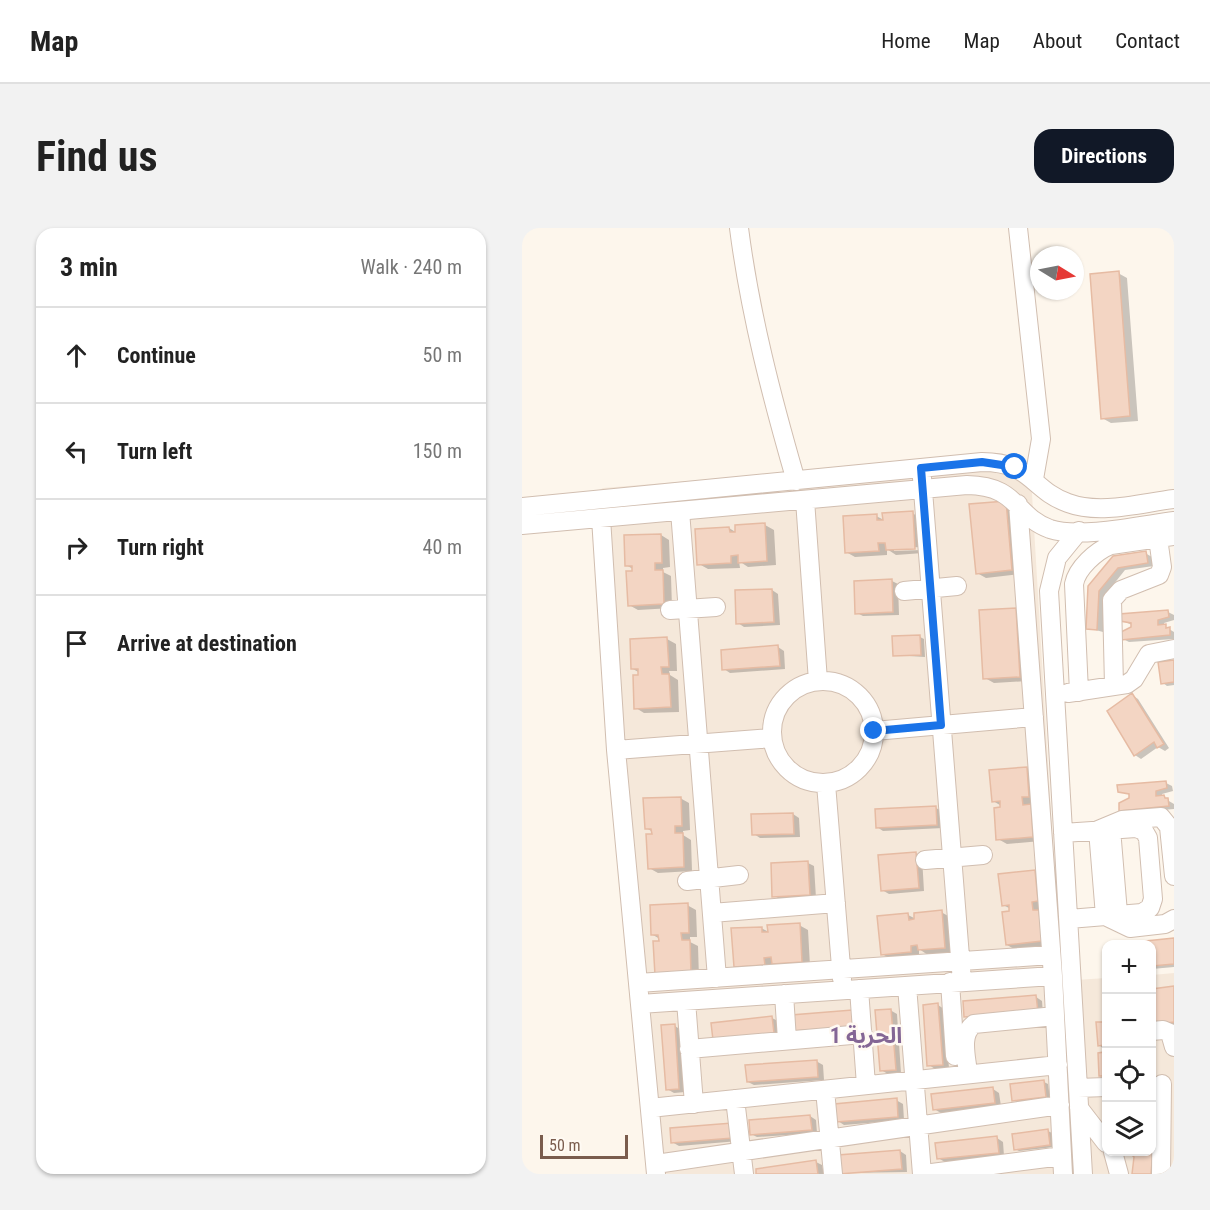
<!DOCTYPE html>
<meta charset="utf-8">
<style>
body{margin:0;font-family:"Roboto Condensed","Noto Sans Arabic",sans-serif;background:#f2f2f2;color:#222}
.controls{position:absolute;right:18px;bottom:18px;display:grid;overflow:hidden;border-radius:12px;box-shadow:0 2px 4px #0004}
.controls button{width:54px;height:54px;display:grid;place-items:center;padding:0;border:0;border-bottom:2px solid #e0e0e0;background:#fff;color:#222;font:30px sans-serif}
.compass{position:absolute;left:508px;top:18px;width:54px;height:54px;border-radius:50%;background:#fff;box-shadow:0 2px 4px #0004;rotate:100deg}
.scale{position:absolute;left:18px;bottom:15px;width:88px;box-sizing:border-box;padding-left:6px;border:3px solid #7a5c4d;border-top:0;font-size:16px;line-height:21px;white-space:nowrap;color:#7a5c4d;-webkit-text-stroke:4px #fffaf3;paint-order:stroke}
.stop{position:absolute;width:18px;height:18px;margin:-14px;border:4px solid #1a73e8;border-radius:50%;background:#fff}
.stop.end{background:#1a73e8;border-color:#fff;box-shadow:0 2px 6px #0008}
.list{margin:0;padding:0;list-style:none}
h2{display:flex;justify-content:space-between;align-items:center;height:78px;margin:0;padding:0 24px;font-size:26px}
h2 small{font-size:20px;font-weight:400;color:#767676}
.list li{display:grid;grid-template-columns:39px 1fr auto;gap:18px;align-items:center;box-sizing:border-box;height:96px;padding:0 24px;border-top:2px solid #e0e0e0}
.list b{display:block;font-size:22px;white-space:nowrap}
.list em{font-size:20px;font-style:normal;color:#767676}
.icon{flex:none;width:33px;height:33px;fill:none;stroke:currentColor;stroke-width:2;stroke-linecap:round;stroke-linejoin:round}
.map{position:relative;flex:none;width:652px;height:946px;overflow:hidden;border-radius:18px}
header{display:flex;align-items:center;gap:36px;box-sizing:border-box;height:84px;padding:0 30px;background:#fff;border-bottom:2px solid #e0e0e0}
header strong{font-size:28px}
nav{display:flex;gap:33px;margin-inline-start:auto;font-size:21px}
.intro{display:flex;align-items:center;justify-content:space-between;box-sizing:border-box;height:144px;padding:0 36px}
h1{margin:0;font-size:42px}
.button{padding:15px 27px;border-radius:18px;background:#111827;color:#fff;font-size:21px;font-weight:700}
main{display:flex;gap:36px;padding:0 36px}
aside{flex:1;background:#fff;border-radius:18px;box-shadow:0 2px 4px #0004}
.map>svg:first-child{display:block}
</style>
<header>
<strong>Map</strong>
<nav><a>Home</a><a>Map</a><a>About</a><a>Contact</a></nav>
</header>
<div class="intro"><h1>Find us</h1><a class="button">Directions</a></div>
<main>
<aside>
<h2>3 min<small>Walk · 240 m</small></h2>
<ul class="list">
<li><svg class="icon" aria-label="ahead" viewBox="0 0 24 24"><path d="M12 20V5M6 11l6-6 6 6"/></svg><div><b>Continue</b></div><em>50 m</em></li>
<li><svg class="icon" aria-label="left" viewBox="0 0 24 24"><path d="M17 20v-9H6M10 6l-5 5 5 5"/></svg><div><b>Turn left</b></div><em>150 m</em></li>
<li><svg class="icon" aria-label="right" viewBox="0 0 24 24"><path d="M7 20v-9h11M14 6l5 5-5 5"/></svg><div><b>Turn right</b></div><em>40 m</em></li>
<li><svg class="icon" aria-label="arrive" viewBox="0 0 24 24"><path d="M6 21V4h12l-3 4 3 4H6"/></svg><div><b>Arrive at destination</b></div></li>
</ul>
</aside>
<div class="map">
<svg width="652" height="946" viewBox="0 0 652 946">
<rect width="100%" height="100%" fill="#fdf6ec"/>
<path fill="#f5e8da" d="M487,227L502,234L509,249L539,753L584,750V924H630V747L652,745V946H125L106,753L68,277L71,266L81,260Z"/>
<path fill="#0003" fill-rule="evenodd" d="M596,45L605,50L616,193L589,195L580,190Z
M449,278L492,279L498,346L464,350L455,345Z
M390,285L399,290L401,325L374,327L365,321V327L333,329L324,324L354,288L362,292ZM400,319V322L372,323V320Z
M243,297L252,302L254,337L226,339L217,333L218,340L186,341L177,336L207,300L215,305Z
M139,307L147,312L148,339L141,340V344L149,348L150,380L116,382L107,377L111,341L104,337Z
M623,325L630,329L632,338L603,342L583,367L581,404L566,400L568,359L592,329Z
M370,353L376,356L377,387L341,388L335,385Z
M250,362L256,366L258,397L222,399L216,395Z
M494,381L502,386L506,453L472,455L463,450Z
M646,384L652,387V392L642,395V398L652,404V411L607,414L601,411L611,400L610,397L599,392Z
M398,409L402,411L403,429L372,427Z
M145,411L154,416L155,443H147L148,447L156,452L157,484L122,485L114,480L118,445L111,441Z
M256,419L262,423L263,441L208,445L202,441Z
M652,433V457L645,458L641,455Z
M610,467L616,471L647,520L643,523L636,519L619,531L613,527Z
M505,540L513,545L516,573L509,574V578L517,582L519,613L485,616L476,611L483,580L471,573Z
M644,555L650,558L651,563L640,566V569L652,576V581L605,585L599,582L609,571V567L597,563Z
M158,570L167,575L168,602L161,603V607L169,612L170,643L136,645L127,640L131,604L124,600Z
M414,580L420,583L421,600L361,603L355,599Z
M271,586L277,590L278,609L238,610L232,606Z
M394,626L400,629L402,663L367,666L360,662Z
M286,635L292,638L294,670L258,671L252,668Z
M513,643L522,648L528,718L494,722L485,717L489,684V681L481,677Z
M165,677L174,682L175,709H168V714L176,718L177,750L143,751L138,711L131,707Z
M419,684L428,689L431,724L406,727L397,721V728L369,731L360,726L386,687L394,691Z
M277,697L286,702L288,738L260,740L251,735V741L222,743L213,738L239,700L247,704Z
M652,712V739L630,741V716L615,715Z
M652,760V798L630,796V762Z
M514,769L520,773L521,787L450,792L443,788Z
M416,777L422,781L427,840L413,841L407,837Z
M368,782L375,786L379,845L366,846L359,842Z
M250,790L256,793L258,808L199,814Z
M582,792H584V851L578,847L577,826L584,823L577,817Z
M153,798L159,802L163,864L152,865L145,861Z
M294,833L301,837L302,852L232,857L226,854Z
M522,854L526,856L528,870L495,874L491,872Z
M471,861L477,865L479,878L419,885L412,881Z
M374,872L381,876L382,892L322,897L316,893Z
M288,888L294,892L295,905L235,909L229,906Z
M209,897L217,913L157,918L150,914Z
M526,903L530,905L532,919L497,923L493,921Z
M475,910L481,914L482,928L423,934L416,930Z
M630,915L639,928L638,946H612L613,929L609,924H630Z
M378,923L384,927L385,944L319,945Z
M294,934L300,937L302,946H236Z"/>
<path fill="#f3d5c3" stroke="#e6bba3" stroke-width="1.5" d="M597,43L608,188L579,191L568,46Z
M484,273L490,342L454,346L447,276Z
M391,283L393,321L364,322L363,315H356L357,323L323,325L321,288L355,286V292H361L360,285Z
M243,295L245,333L216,335V327L209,328V335L175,337L173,301L207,299L208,304H213V297Z
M139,306L140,335H133V342H141L142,376L106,378L104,343H110V338H103L102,307Z
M624,323L626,335L596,340L577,363L575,402L564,401L566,358L591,328Z
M370,351L371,384L333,386L332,353Z
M250,361L252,394L214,396L213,362Z
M494,380L498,449L461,451L457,382Z
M646,382L647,389L636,392V397L644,396V400L648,399V407L599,412V404L609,399V395L598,393L597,386Z
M398,407L399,427L371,428L370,408Z
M145,409L147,439H139L140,446H147L149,479L112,481L111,447H116V441H109L108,411Z
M256,417L258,438L200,442L199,422Z
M652,432V454L639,456L636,434Z
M610,465L642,516L635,520L632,514L612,528L585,483Z
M505,539L507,569H500L501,577L509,576L511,609L474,612L472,580L478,579V573L470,574L467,542Z
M644,553L645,560L634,563V568L642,567L643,570H646L647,578L597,583V575L607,570V566L596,564L595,557Z
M159,569L160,598H153V605H161L162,639L126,641L124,606H130L129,601H123L121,570Z
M414,578L415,597L354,600L353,581Z
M271,585L272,606L230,607L229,586Z
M394,624L397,660L359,663L356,627Z
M286,633L288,667L250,669L249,635Z
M513,642L516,673L510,674L511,682H517L520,713L484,717L480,684L487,683V677L480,678L476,646Z
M166,675L167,705H159L160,712H168L169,746L133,747L131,713H137L136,707H129L128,677Z
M420,682L423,720L396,722L395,717L389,718V724L359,727L355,688L386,685L387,692L392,691V685Z
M278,695L280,734L250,736L249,729L242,730L243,737L212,739L209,700L240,699V704H246L245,697Z
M652,710V736L630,738V716H614V714Z
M652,758V794L630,797V761Z
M514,767L516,784L442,789L441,773Z
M416,775L421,837L405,838L401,777Z
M369,781L374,842L358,843L353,782Z
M330,782L331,799L270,803L269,787Z
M250,788L252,805L191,812L189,795Z
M581,790H584V821L582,817L576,818L574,794H581Z
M153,796L157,861L144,862L139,797Z
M582,821H584L583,851L582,848H577L576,825L582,824Z
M295,832L296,849L225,854L223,837Z
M522,852L524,869L490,873L488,856Z
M471,859L473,875L411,882L409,866Z
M375,870L376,889L314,894L312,876Z
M288,887L290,902L228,907L227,892Z
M210,895L211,910L149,915L148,900Z
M526,901L528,917L492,922L490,906Z
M475,908L477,925L415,931L413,915Z
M630,920L631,922L629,946H610L612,929L607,924H630Z
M378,922L380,941L317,946L316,927Z
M294,932L296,946H234V941Z"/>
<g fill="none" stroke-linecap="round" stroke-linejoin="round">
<defs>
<path id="minor" d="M217,0C228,86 250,170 274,253
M496,0L519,211L512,251
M400,250L440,754
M283,272L296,453
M496,276L531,748L541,946
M0,279L460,234C510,234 509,262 546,275C578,287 619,275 652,271
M158,283L195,750
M79,290L94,522L134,946
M0,297L445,257C497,258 491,287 528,301C557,311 621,297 652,293
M557,303L535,330L527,363L561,946
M382,363L435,358
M148,382L194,379
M250 504a51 51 0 1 1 102 0a51 51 0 1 1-102 0Z
M592,458L590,372L599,362L637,347L640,339L636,310
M557,464L552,356C555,340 574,323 589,317L652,308
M546,465L605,456L612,451L627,426L652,421
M352,503L512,489
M94,522L250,510
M304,556L320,751
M589,601L596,685
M541,605L614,600L622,603L626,610L631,671L628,680L620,685L547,691
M403,632L461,627
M652,648L647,599L639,589L600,592L576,602L583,688L608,700L643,696L652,691
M165,653L217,647
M190,685L314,675
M428,754L433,828
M116,755L529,727
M385,758L400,946
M337,761L344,857
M262,766L265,812
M164,773L172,876
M118,776L531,748
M630,803L641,802L648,805L652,819
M167,821L341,806
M446,846C445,830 437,807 452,796L533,788
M556,860L584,859
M303,862L311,946
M213,871L222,946
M128,880L536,837
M557,880L584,915
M591,924L597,946
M134,936L538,877
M402,946L540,928
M639,946L640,856"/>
</defs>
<use href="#minor" stroke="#d1beb0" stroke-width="20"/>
<use href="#minor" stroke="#fff" stroke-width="18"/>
</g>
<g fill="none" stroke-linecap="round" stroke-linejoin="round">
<path stroke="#1a73e8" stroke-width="8" d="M352,503L419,497L399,240L460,234L493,239"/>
</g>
<g text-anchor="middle" stroke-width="5" stroke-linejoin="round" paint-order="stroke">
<g font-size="22" font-weight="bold" fill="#846695" stroke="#fffaf3">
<text x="344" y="815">الحرية 1</text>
</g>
</g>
</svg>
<div class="controls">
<button>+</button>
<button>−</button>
<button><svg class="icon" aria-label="locate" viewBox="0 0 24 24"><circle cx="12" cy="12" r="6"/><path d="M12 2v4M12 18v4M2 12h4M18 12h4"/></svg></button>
<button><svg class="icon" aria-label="layers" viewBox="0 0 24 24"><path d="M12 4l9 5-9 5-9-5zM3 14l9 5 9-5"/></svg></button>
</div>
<svg class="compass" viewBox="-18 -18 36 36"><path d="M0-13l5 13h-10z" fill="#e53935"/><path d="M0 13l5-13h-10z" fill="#767676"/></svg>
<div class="scale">50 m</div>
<div class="stop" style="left:493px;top:239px"></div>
<div class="stop end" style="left:352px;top:503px"></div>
</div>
</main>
